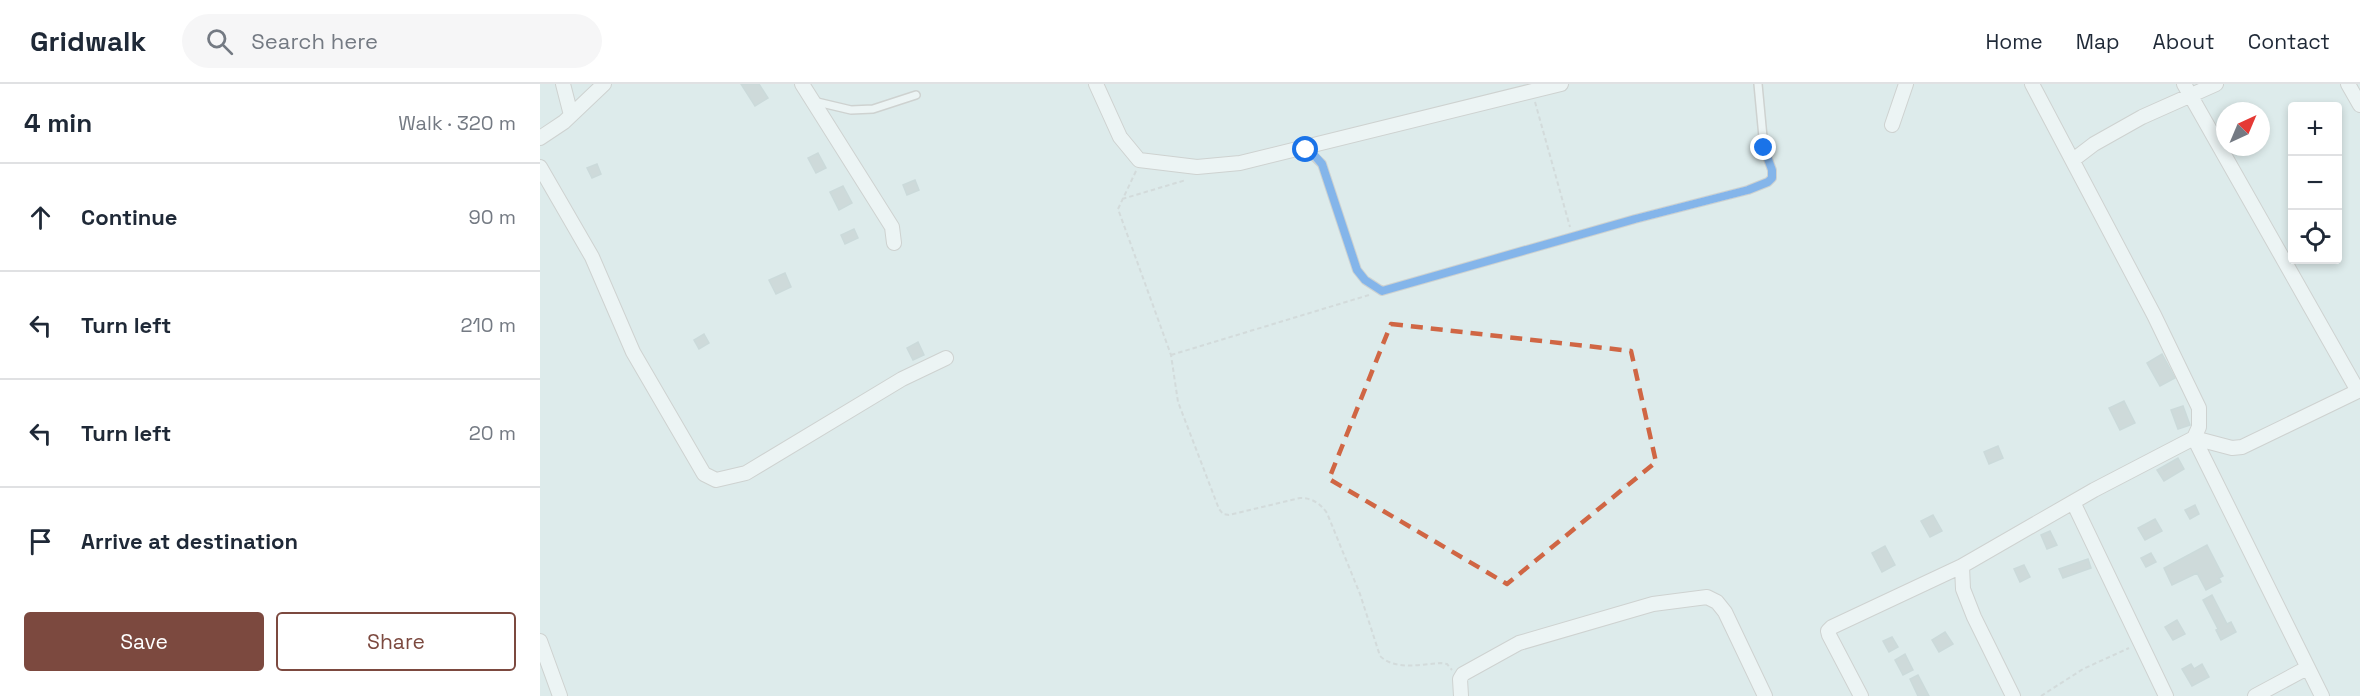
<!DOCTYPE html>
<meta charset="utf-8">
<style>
body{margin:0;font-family:"Space Grotesk",sans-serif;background:#f6f6f7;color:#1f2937}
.controls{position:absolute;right:18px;top:18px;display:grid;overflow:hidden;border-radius:6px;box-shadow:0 3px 9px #0003}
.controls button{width:54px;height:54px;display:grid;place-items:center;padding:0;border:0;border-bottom:2px solid #e0e1e3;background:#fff;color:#1f2937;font:30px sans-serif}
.compass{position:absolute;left:1676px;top:18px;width:54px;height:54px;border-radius:50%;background:#fff;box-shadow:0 3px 9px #0003;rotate:44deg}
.stop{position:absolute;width:18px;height:18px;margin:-14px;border:4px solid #1a73e8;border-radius:50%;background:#fff}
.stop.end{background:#1a73e8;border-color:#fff;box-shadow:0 2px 6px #0008}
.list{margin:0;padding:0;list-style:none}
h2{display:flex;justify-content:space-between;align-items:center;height:78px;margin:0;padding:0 24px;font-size:26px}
h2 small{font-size:20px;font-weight:400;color:#747a83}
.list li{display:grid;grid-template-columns:39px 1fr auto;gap:18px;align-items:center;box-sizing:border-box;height:108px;padding:0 24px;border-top:2px solid #e0e1e3}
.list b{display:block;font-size:22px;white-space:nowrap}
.list em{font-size:20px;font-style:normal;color:#747a83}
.actions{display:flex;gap:12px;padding:18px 24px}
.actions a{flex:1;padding:14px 0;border:2px solid #7c493f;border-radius:6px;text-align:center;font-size:21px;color:#7c493f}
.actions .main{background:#7c493f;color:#fff}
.icon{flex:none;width:33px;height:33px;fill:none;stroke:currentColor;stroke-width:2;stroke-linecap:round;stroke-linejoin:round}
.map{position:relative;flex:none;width:1820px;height:612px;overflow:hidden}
header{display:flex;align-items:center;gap:36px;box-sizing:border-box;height:84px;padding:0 30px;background:#fff;border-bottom:2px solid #e0e1e3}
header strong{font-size:28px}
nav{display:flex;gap:33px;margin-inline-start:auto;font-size:21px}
.search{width:420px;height:54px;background:#f6f6f7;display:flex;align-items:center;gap:15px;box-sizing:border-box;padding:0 21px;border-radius:33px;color:#747a83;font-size:22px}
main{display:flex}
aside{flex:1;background:#fff}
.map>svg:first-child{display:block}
</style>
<header>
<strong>Gridwalk</strong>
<div class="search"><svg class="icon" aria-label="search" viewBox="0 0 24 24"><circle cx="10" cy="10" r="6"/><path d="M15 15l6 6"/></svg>Search here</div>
<nav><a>Home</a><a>Map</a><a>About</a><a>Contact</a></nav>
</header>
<main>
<aside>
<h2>4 min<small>Walk · 320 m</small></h2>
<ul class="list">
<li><svg class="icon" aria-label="ahead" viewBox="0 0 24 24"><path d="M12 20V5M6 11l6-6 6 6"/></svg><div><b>Continue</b></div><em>90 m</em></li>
<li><svg class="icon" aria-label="left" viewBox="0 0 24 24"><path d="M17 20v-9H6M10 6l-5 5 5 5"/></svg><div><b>Turn left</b></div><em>210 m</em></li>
<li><svg class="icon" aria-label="left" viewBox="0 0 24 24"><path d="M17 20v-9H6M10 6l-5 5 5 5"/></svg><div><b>Turn left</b></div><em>20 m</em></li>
<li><svg class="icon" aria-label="arrive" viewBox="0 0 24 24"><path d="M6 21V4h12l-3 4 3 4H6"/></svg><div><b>Arrive at destination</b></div></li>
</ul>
<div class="actions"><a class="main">Save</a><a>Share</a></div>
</aside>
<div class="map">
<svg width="1820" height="612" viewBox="0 0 1820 612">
<rect width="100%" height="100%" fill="#ddebeb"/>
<path fill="#bcc6c6" stroke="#b7c5c6" stroke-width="1.5" d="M201,0H219L228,14L215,22Z
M278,69L286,84L276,89L268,74Z
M57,80L61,90L52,94L47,84Z
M375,96L379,106L367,111L363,101Z
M303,102L312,119L299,126L290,108Z
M314,145L318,154L305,160L301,151Z
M245,189L251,203L236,210L229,196Z
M164,250L169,259L159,265L154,256Z
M378,258L384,271L373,276L367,264Z
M1622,270L1635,294L1620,302L1607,279Z
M1584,317L1595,339L1580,346L1569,324Z
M1643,322L1650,341L1638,345L1631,326Z
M1458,362L1463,374L1449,380L1444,368Z
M1638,374L1644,385L1624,397L1617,386Z
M1655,421L1659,430L1650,435L1645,426Z
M1393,431L1402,447L1390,453L1381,437Z
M1615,435L1622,447L1605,456L1598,444Z
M1510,447L1517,461L1507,465L1501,451Z
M1667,461L1683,492L1679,494L1681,498L1666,506L1657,489L1632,501L1624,484Z
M1345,462L1355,481L1342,488L1332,469Z
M1611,469L1616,478L1606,483L1601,474Z
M1548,475L1551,484L1523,494L1519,485Z
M1484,481L1490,493L1480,498L1474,485Z
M1672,511L1687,540L1691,538L1696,548L1681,556L1676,546L1678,545L1663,516Z
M1637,536L1645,550L1633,556L1625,543Z
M1405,548L1413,560L1399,568L1392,556Z
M1352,553L1358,563L1349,568L1343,557Z
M1365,570L1373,586L1363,591L1355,576Z
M1651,580L1654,585L1662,580L1669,593L1652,602L1642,585Z
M1378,591L1389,612H1378L1370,595Z"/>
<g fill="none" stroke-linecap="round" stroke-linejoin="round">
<defs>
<path id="service" d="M273,17L311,26L333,25L376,11
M764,63L782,80L817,186L825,196L842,207L1095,135L1208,106L1228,98L1232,94V86L1224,64L1218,0"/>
<path id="minor" d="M23,0L31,31
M262,0L352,143L354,159
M556,0L580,53L599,76L657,83L700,79L1021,0
M1644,0L1818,307
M1808,0L1820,21
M1352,41L1366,0
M0,54L24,38L64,0
M1533,76L1554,60L1602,33L1676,0
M0,83L52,173L93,268L164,390L176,396L206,389L362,295L406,274
M1654,354L1782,612
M1654,354L1692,364L1702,363L1820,306
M1533,418L1626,612
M1422,482L1423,505L1434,533L1473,612
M0,557L20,612
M921,612L920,595L923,590L979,559L1113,520L1167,513L1177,518L1185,528L1225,612
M1321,612L1289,551L1288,547L1292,543L1422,482L1554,406L1654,354L1659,343V324L1614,231L1492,0
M1715,612L1767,584"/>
</defs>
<use href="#service" stroke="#bdb4b0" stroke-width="10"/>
<use href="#minor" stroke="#bdb4b0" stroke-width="16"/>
<path stroke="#c8c8c8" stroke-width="2" stroke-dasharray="4.5 3" stroke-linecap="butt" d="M995,18L1030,143
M596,87L578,125L631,271L638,318L679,425L683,430L689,431L760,414C772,414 780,419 787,429L820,510L840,572C856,587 881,580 901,579L907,580L912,586
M582,115L646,96
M631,271L829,211
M1501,612L1543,585L1589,564"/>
<use href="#service" stroke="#fff" stroke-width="7"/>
<use href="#minor" stroke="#fff" stroke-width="14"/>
</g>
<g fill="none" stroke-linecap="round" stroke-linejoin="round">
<path stroke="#1a73e8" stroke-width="8" d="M766,66L774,71L782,80L817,186L825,196L842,207L1095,135L1208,106L1228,98L1232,94V86L1224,64"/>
</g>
<path d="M0 0H1820V612H0ZM851,240L1091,267L1116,378L967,500L789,395Z" fill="#ddebeb" fill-opacity=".55" fill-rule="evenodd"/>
<path fill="none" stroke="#d06644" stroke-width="4.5" stroke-dasharray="12 8" stroke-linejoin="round" d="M851,240L1091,267L1116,378L967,500L789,395Z"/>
</svg>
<div class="controls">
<button>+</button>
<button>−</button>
<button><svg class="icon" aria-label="locate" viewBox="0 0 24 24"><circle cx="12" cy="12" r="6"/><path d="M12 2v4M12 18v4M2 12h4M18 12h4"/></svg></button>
</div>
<svg class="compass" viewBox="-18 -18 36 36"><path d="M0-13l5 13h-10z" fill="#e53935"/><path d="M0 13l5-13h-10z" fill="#747a83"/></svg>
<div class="stop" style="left:766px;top:66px"></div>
<div class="stop end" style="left:1224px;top:64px"></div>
</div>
</main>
